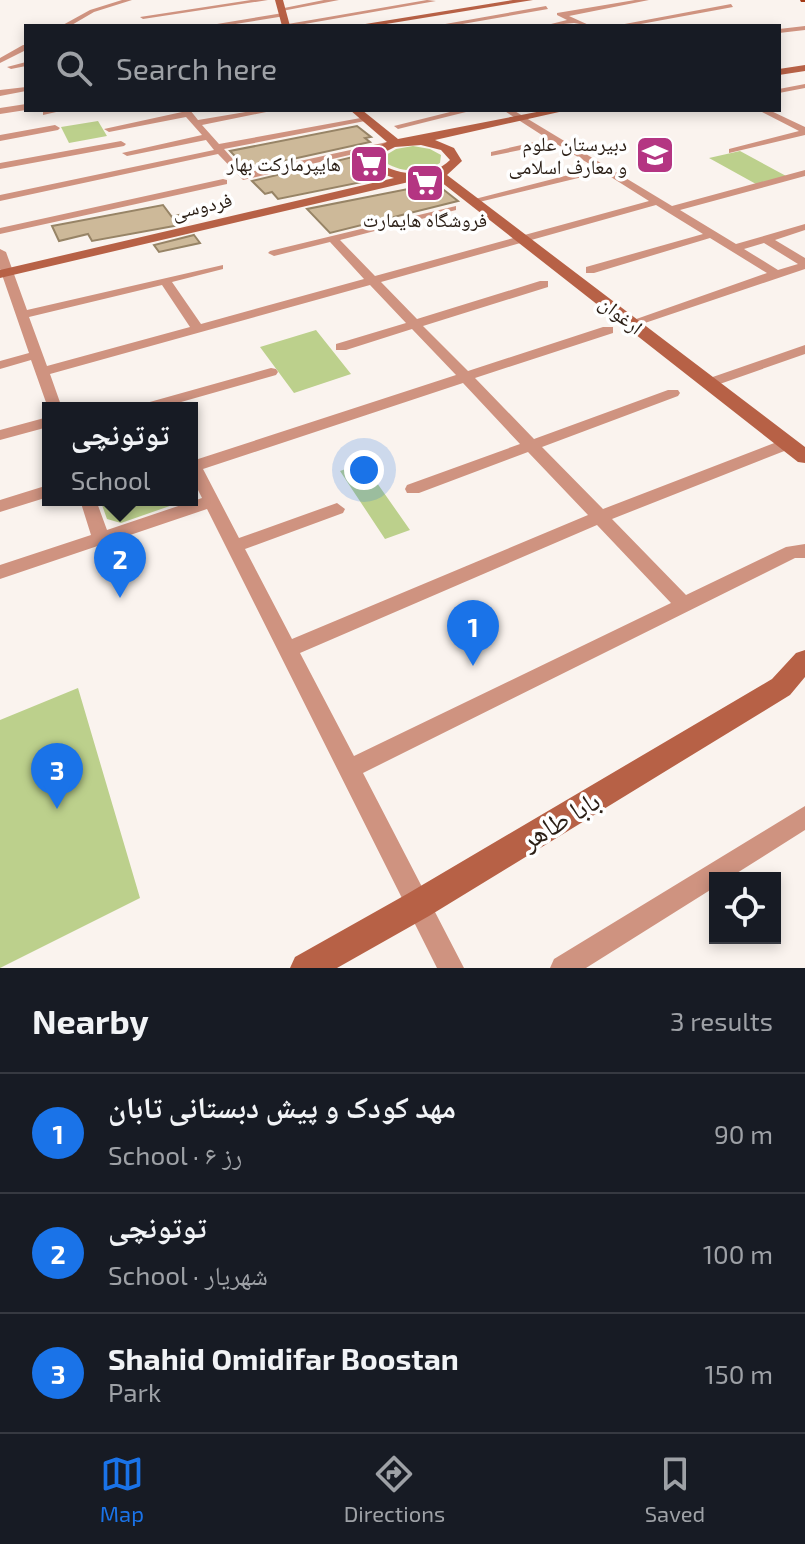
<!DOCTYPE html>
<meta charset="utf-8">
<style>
body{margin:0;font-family:"Exo 2","Noto Naskh Arabic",sans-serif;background:#20242c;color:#f1f3f6}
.controls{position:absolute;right:24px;bottom:24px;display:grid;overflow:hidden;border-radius:0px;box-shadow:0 4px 12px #0003}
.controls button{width:72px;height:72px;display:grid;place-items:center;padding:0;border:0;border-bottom:2px solid #363941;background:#171b24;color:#f1f3f6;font:40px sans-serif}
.you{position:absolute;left:364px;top:470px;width:28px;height:28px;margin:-20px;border:6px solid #fff;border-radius:50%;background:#1a73e8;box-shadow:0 0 0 12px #1a73e833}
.badge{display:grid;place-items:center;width:52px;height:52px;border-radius:50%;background:#1a73e8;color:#fff;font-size:26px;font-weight:700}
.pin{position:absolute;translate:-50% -66px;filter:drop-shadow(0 2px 4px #0008)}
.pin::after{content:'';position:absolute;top:42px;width:28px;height:24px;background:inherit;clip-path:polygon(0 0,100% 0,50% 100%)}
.popup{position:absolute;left:42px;top:402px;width:156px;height:104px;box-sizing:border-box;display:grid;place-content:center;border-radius:0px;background:#171b24;filter:drop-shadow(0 2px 6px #0005);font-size:26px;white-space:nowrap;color:#9ea1a6}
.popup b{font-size:30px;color:#f1f3f6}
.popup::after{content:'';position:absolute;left:50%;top:100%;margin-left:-16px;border:16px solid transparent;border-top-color:#171b24}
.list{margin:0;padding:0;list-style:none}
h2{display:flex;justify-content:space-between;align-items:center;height:104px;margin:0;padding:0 32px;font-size:34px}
h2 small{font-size:26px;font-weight:400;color:#9ea1a6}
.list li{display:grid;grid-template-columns:52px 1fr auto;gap:24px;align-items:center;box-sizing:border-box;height:120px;padding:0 32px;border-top:2px solid #363941}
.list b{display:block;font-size:30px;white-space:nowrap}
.list p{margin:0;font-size:26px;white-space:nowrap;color:#9ea1a6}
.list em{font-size:26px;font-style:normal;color:#9ea1a6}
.icon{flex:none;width:44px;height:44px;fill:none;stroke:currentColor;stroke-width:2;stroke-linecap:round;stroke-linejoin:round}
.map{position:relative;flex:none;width:805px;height:968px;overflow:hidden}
.search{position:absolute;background:#171b24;box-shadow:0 4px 12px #0003;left:24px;right:24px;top:24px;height:88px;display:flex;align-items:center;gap:20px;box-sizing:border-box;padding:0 28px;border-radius:0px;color:#9ea1a6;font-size:30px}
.sheet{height:464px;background:#171b24}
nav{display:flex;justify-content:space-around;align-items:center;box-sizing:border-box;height:112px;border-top:2px solid #363941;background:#171b24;font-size:22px;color:#9ea1a6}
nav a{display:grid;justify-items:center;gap:4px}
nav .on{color:#1a73e8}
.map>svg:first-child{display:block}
</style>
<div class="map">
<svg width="805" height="968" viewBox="0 0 805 968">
<rect width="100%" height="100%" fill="#faf3ee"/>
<path fill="#bcd08c" d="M98,121L107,136L69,143L61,127Z
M413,146L430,149L441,155L440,163C424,173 403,173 386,163V155L396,149Z
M740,151L788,177L756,184L709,158Z
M316,330L351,374L294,393L260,347Z
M363,463L410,530L385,539L340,471Z
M116,500H187L121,523L107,519L102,505Z
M78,688L140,898L0,968V720Z"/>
<path fill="#cdb999" stroke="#978466" stroke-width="2" d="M357,126L371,137L365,138L370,142L247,169L230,151Z
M357,156L373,173L372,180L278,199L272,192L265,194L252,181Z
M413,188L423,195L444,190L458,201L330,233L307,209Z
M163,205L172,217L179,215L185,224L92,241L88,234L59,241L52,226Z
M194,235L200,243L159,252L154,245Z"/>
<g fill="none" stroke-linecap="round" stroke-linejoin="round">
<path fill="#cf9380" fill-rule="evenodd" d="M122,0H132L94,12L70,26H61L90,10Z
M251,0H268L143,19L140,17Z
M324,0H339L282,11L279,9Z
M427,0L436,1L293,26L282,25Z
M635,0H649L569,16L591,26L574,23L543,26L567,20L557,15V13Z
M731,4L733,7L630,26H614Z
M546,6L548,9L451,26H434Z
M283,13L285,16L223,26H205Z
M805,26V30L779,33V29Z
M23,45H26V50L0,63V58Z
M26,62V66L11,69L7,67Z
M805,84V88L779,93V89Z
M26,87V91L0,96V90Z
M26,104V110L0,114V108Z
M48,110H65L43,115V111Z
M181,110H190L198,120L257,110H276L202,125L219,144L366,117L370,120L224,149L245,173L387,142L392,145L243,180L218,154L0,201V195L214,150L206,140L127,156L122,153L202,135L186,117L109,132L104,129L182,112Z
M458,110H474L398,129L394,126Z
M503,110H513L672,206L805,170V176L680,210L736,244L805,224V230L775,240L805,258V269L636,326H626L625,323L767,273L710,238L594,273H586V267L703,234L656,205L381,282L417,319L540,281H548V287L423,326L468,371L603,327H613V333L475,378L534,439L668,390H678L680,393L678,396L542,447L603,509L782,440H792L795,444L792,448L612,519L686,595L786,547L805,544V558H795L363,773L464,968H437L207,509L0,579V565L91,535L80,500H96L107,530L202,498L192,478V461L456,375L412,329L346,350H336V344L406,323L370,285L50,374L62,408H48L31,360L0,369V361L29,353L0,269V249L6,252L27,310L223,265V269L172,282L201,324L364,279L330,242L274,256L268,253L270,251L456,206V210L340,240L375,276L649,201L603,172L471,204V200L596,168L555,143L491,156V152L548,139ZM764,243L798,264L778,270L744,249ZM162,285L190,327L47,366L29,317ZM463,383L520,444L407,485L405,489L407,493H419L528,452L588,515L292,639L245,549L343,513L345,509L337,503L239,538L203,469ZM597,525L671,603L354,756L300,653Z
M758,110H769L805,127V135L729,153V149L799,131Z
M55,125L60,128L58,130L0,141V135Z
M121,141L126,144L124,146L0,169V163Z
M223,179L227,180V184L0,234V228Z
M805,345V354L714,386H704L702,383L704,380Z
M271,368L276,369L278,372L276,375L160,408H137L139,405Z
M48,417V427L0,440V430Z
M45,486L48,487V497L0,512V500Z
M805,806V830L729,878H715V887L586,968H550L554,959Z"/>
<path fill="#b76146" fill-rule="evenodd" d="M275,0H283L290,26H282Z
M513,0H533L374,26H353Z
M805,65V71L779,75V69Z
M350,110H362L398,139L547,110H568L435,140L454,148L462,161L447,175L805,447V463L798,462L436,178L413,181L0,278V270L394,178L377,172L367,164L369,151L387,142ZM421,145L441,150L450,160C431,179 400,176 379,163V155L395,147Z
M805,650V677L790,695L429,916L337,968H290L295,957L407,894L772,679L796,653Z"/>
<path fill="#a43914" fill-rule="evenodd" d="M800,0H805V2H801Z"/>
</g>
<defs>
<symbol id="school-square" viewBox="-11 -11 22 22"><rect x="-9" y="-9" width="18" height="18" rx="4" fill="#b43582" stroke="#fff"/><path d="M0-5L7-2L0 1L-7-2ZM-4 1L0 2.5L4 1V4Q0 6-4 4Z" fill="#fff"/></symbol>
<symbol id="supermarket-square" viewBox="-11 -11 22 22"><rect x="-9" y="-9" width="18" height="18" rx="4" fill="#b43582" stroke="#fff"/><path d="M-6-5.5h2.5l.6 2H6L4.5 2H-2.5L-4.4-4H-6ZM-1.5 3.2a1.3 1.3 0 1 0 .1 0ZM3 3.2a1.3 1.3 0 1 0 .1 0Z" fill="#fff"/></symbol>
</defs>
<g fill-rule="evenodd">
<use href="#school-square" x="633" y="133" width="44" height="44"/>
<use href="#supermarket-square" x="347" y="142" width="44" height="44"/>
<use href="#supermarket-square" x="403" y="161" width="44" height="44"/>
</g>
<g text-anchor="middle" stroke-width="7" stroke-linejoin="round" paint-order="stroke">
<g font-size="20" fill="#2c2017" stroke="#fff" text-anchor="end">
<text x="627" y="151">دبیرستان علوم<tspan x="627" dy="23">و معارف اسلامی</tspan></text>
<text x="341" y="171">هایپرمارکت بهار</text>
<text x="425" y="227" text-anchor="middle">فروشگاه هایمارت</text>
</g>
<g font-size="20" fill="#2c2017" stroke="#fff">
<text transform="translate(202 206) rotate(-13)" y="7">فردوسی</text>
<text transform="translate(621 315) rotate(38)" y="7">ارغوان</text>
</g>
<g font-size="28" fill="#2c2017" stroke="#fff">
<text transform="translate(560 820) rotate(-31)" y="10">بابا طاهر</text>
</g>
</g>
</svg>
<div class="controls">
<button><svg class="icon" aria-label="locate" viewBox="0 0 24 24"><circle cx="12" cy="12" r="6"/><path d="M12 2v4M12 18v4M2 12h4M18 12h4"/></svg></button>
</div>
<div class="you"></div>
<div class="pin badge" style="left:473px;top:666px">1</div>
<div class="pin badge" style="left:120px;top:598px">2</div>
<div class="popup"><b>توتونچی</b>School</div>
<div class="pin badge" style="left:57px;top:809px">3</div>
<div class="search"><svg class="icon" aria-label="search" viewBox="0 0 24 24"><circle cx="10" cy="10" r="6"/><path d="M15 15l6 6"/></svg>Search here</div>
</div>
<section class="sheet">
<h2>Nearby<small>3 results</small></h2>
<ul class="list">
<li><span class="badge">1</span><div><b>مهد کودک و پیش دبستانی تابان</b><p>School · رز ۶</p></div><em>90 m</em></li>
<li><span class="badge">2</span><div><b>توتونچی</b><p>School · شهریار</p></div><em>100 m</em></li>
<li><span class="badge">3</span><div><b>Shahid Omidifar Boostan</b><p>Park</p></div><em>150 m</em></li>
</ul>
</section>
<nav>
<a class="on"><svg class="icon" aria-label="map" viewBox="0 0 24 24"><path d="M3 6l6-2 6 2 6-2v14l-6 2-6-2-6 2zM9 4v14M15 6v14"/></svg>Map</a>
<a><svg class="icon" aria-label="directions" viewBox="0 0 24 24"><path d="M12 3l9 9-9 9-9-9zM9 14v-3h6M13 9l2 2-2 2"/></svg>Directions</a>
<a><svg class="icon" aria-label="saved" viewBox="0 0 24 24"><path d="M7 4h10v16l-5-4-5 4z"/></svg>Saved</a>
</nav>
